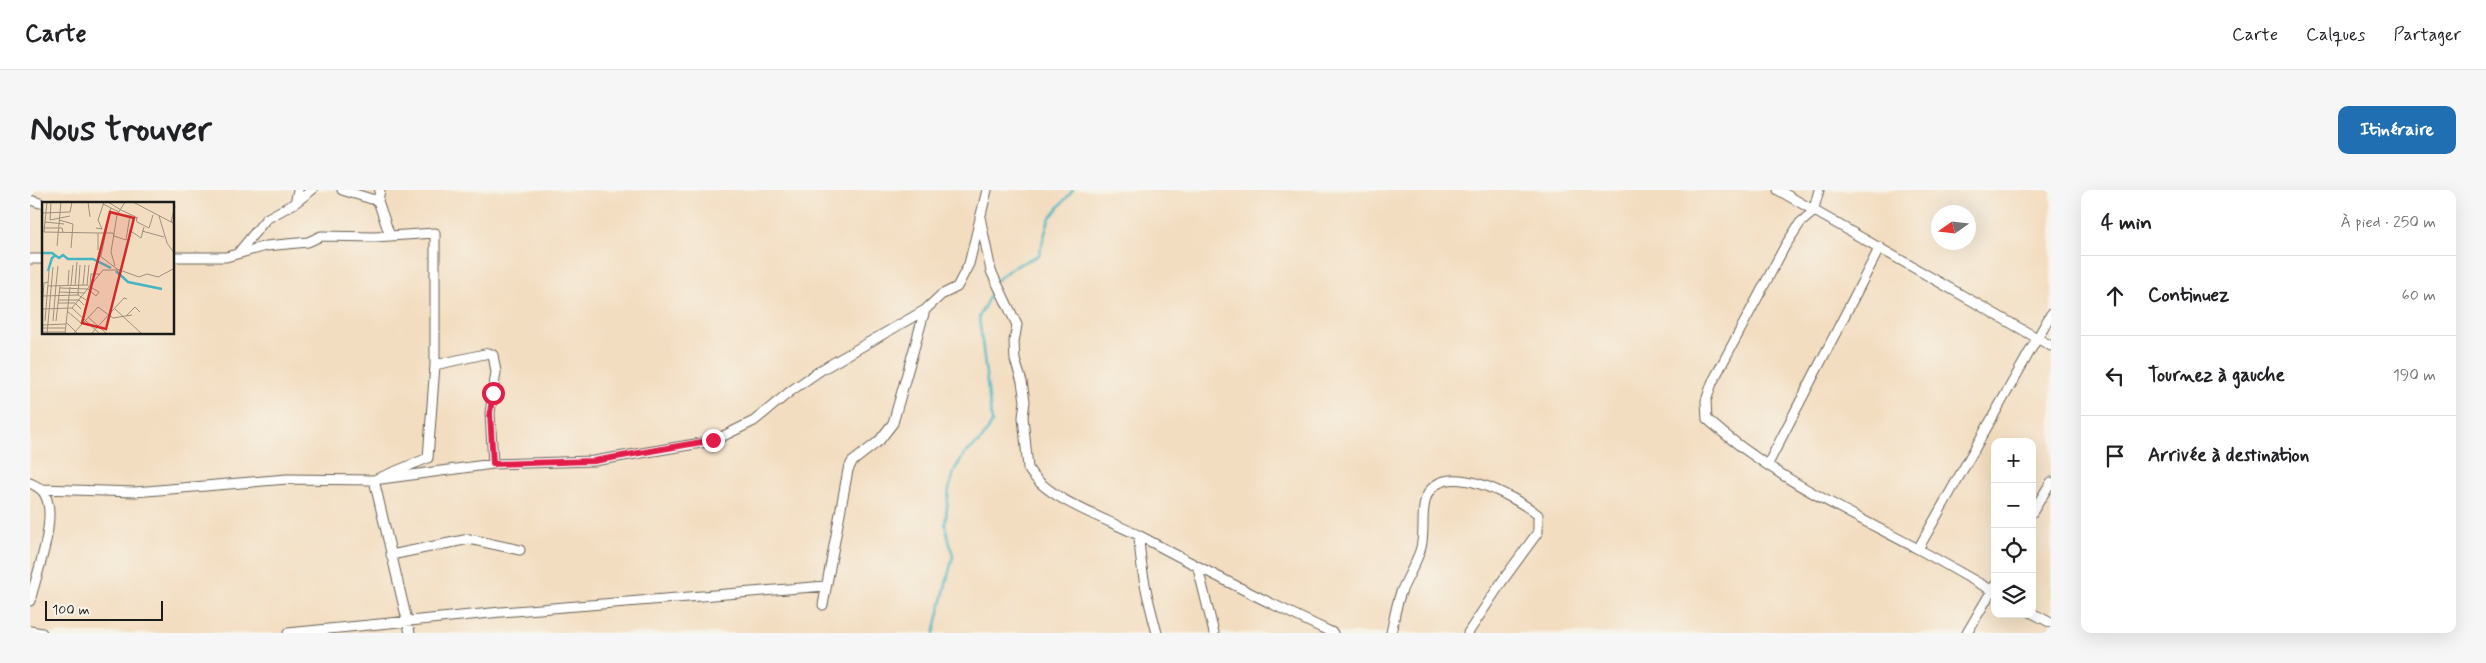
<!DOCTYPE html>
<html lang="fr">
<meta charset="utf-8">
<style>
body{margin:0;font-family:Mynerve,sans-serif;background:#f6f6f6;color:#202124}
.controls{position:absolute;right:15px;bottom:15px;display:grid;overflow:hidden;border-radius:10px;box-shadow:0 5px 20px #0002}
.controls button{width:45px;height:45px;display:grid;place-items:center;padding:0;border:0;border-bottom:1px solid #e0e0e0;background:#fff;color:#202124;font:25px sans-serif}
.compass{position:absolute;left:1901px;top:15px;width:45px;height:45px;border-radius:50%;background:#fff;box-shadow:0 5px 20px #0002;rotate:256deg}
.scale{position:absolute;left:15px;bottom:12px;width:118px;box-sizing:border-box;padding-left:5px;border:2px solid #1c1c1c;border-top:0;font-size:14px;line-height:18px;white-space:nowrap;color:#1c1c1c;-webkit-text-stroke:4px #f7f3e8;paint-order:stroke}
.stop{position:absolute;width:15px;height:15px;margin:-11px;border:4px solid #e11d48;border-radius:50%;background:#fff}
.stop.end{background:#e11d48;border-color:#fff;box-shadow:0 1px 5px #0008}
.list{margin:0;padding:0;list-style:none}
h2{display:flex;justify-content:space-between;align-items:center;height:65px;margin:0;padding:0 20px;font-size:21px}
h2 small{font-size:16px;font-weight:400;color:#757577}
.list li{display:grid;grid-template-columns:32px 1fr auto;gap:15px;align-items:center;box-sizing:border-box;height:80px;padding:0 20px;border-top:1px solid #e0e0e0}
.list b{display:block;font-size:19px;white-space:nowrap}
.list em{font-size:16px;font-style:normal;color:#757577}
.icon{flex:none;width:28px;height:28px;fill:none;stroke:currentColor;stroke-width:2;stroke-linecap:round;stroke-linejoin:round}
.map{position:relative;flex:none;width:2021px;height:443px;overflow:hidden;border-radius:10px}
header{display:flex;align-items:center;gap:30px;box-sizing:border-box;height:70px;padding:0 25px;background:#fff;border-bottom:1px solid #e0e0e0}
header strong{font-size:24px}
nav{display:flex;gap:28px;margin-inline-start:auto;font-size:18px}
.intro{display:flex;align-items:center;justify-content:space-between;box-sizing:border-box;height:120px;padding:0 30px}
h1{margin:0;font-size:35px}
.button{padding:12px 22px;border-radius:10px;background:#1f6fb2;color:#fff;font-size:18px;font-weight:700}
main{display:flex;gap:30px;padding:0 30px}
aside{flex:1;background:#fff;border-radius:10px;box-shadow:0 5px 20px #0002}
.map>svg:first-child{display:block}
</style>
<header>
<strong>Carte</strong>
<nav><a>Carte</a><a>Calques</a><a>Partager</a></nav>
</header>
<div class="intro"><h1>Nous trouver</h1><a class="button">Itinéraire</a></div>
<main>
<div class="map">
<svg width="2021" height="443" viewBox="0 0 2021 443">
<rect width="100%" height="100%" fill="#f7f3e8"/>
<filter id="ink" filterUnits="userSpaceOnUse"><feTurbulence type="fractalNoise" baseFrequency=".02" numOctaves="2"/><feDisplacementMap in="SourceGraphic" scale="10" xChannelSelector="R" yChannelSelector="G"/><feConvolveMatrix kernelMatrix="1 2 1 2 8 2 1 2 1" color-interpolation-filters="sRGB"/></filter>
<filter id="wash" filterUnits="userSpaceOnUse"><feTurbulence type="fractalNoise" baseFrequency=".0096" numOctaves="4" result="noise"/><feDisplacementMap in="SourceGraphic" scale="20" xChannelSelector="R" yChannelSelector="G"/><feGaussianBlur stdDeviation="1.12" result="paint"/><feColorMatrix in="noise" values="0 0 0 0 0 0 0 0 0 0 0 0 0 0 0 0 0 1.4 0 .05"/><feComposite in="paint" operator="in"/></filter>
<g filter="url(#wash)">
<rect width="100%" height="100%" fill="#f3ddc0"/>
<g fill="none" stroke-linecap="round" stroke-linejoin="round">
<path stroke="#46b4c2" stroke-width="2.5" d="M967,90L980,79L1009,65L1019,29L1043,0
M904,443L923,366L915,335L919,299L925,279L934,265L952,249L962,233L949,127L965,95"/>
</g>
</g>
<g filter="url(#ink)">
<g fill="none" stroke-linecap="round" stroke-linejoin="round">
<defs>
<path id="street" d="M312,0L348,11L360,46
M1748,0L2021,156
M1789,0L1783,22L1770,33L1755,56L1682,193L1676,211L1677,229C1738,284 1816,321 1888,359C1914,373 1939,388 1965,402
M0,10L10,13
M348,11L350,0
M265,13L282,0
M950,27L961,81L987,135L984,152L985,170L992,192L995,211L993,227L998,278C1015,309 1079,330 1110,346C1174,380 1238,413 1303,443
M208,63L236,29L265,13L268,0
M144,67H196L236,56L278,52L291,46L345,47L405,43V175L398,268L344,290L380,443
M0,69H14
M405,175L459,163L463,165L466,182L460,223L463,274
M1738,274L1850,57
M0,293C6,296 12,298 15,305C28,328 6,386 0,411
M11,299L105,302L257,289L344,290L463,274L564,271L683,251L724,231L762,200L791,180L895,120
M2002,323L2021,292
M1109,345C1110,379 1118,410 1127,443
M1888,359L2021,124
M361,365L439,349L490,360
M1168,378L1184,443
M793,415L818,280L822,272L849,251L863,233L895,120L911,105L927,97L939,74L957,0
M2002,423L2021,433
M0,441L12,443
M258,443L471,422L796,396
M1361,443C1364,430 1366,415 1371,402C1377,388 1385,375 1390,361C1396,343 1390,326 1396,308C1412,266 1486,307 1508,325V342L1473,390L1438,443
M1937,443L1965,395"/>
</defs>
<use href="#street" stroke="#676055" stroke-width="11"/>
<use href="#street" stroke="#fff" stroke-width="9"/>
</g>
</g>
<g fill="none" stroke-linecap="round" stroke-linejoin="round" filter="url(#ink)">
<path stroke="#e11d48" stroke-width="6" d="M463,203L460,223L463,274L564,271L683,250"/>
</g>
<g transform="translate(12 12)">
<rect width="132" height="132" fill="#f3ddc0"/>
<path fill="none" stroke="#46b4c2" stroke-width="2.5" d="M0,51H10L17,56L21,53L26,57H51L69,66M6,69L10,56L14,53M74,69L86,80L120,87"/>
<path fill="none" stroke="#9d907e" stroke-width="1" d="M5,0L2,30L56,31M9,0L8,18L28,14M46,0L48,15M66,0L79,8M91,0L133,22M61,2L77,10M69,6L68,10L75,13L83,0M79,8L96,16M0,11L28,10L30,0M117,14L125,41L133,52M94,15L95,20L107,26L111,13M17,18L31,22L29,46M3,20L22,22M129,20L133,4M2,26H20L21,30M54,26L60,27L56,18L62,0M87,28L99,36L102,25M100,29L122,35M15,44L19,0M56,48V31H71L72,34L84,38L88,13M58,54L75,67L97,75L105,72L116,75L133,66M59,54L68,10M73,64L69,50L75,13M14,83L16,64M26,83L27,68M29,83L31,63M33,83L35,60M41,83L43,63M45,83L47,63M48,83L49,72H58M6,84L45,83L57,90L54,94L46,87L18,86M17,90L43,91M36,93L38,63M0,94L36,93L44,98M16,98H37L42,103M16,101H33L39,107M30,106L61,68H77M0,107L30,106L58,132M0,107L2,81L6,80M73,107L100,132M25,109L39,121M84,114L93,105L98,110M46,115L65,132M3,119L7,69M11,119L14,83M14,119L18,84M25,121L36,132M0,123L24,122M0,126H24M0,130H23M5,132L11,65M23,132L28,85M31,132L56,105L71,116L90,113M49,132L82,96L85,97"/>
<path fill="#d62828" fill-opacity="0.15" stroke="#d62828" stroke-width="2.5" d="M68,10L92,16L64,127L40,121Z"/>
<rect width="132" height="132" fill="none" stroke="#1c1c1c" stroke-width="2.5"/>
</g>
</svg>
<div class="controls">
<button>+</button>
<button>−</button>
<button><svg class="icon" aria-label="locate" viewBox="0 0 24 24"><circle cx="12" cy="12" r="6"/><path d="M12 2v4M12 18v4M2 12h4M18 12h4"/></svg></button>
<button><svg class="icon" aria-label="layers" viewBox="0 0 24 24"><path d="M12 4l9 5-9 5-9-5zM3 14l9 5 9-5"/></svg></button>
</div>
<svg class="compass" viewBox="-18 -18 36 36"><path d="M0-13l5 13h-10z" fill="#e53935"/><path d="M0 13l5-13h-10z" fill="#757577"/></svg>
<div class="scale">100 m</div>
<div class="stop" style="left:463px;top:203px"></div>
<div class="stop end" style="left:683px;top:250px"></div>
</div>
<aside>
<h2>4 min<small>À pied · 250 m</small></h2>
<ul class="list">
<li><svg class="icon" aria-label="ahead" viewBox="0 0 24 24"><path d="M12 20V5M6 11l6-6 6 6"/></svg><div><b>Continuez</b></div><em>60 m</em></li>
<li><svg class="icon" aria-label="left" viewBox="0 0 24 24"><path d="M17 20v-9H6M10 6l-5 5 5 5"/></svg><div><b>Tournez à gauche</b></div><em>190 m</em></li>
<li><svg class="icon" aria-label="arrive" viewBox="0 0 24 24"><path d="M6 21V4h12l-3 4 3 4H6"/></svg><div><b>Arrivée à destination</b></div></li>
</ul>
</aside>
</main>
